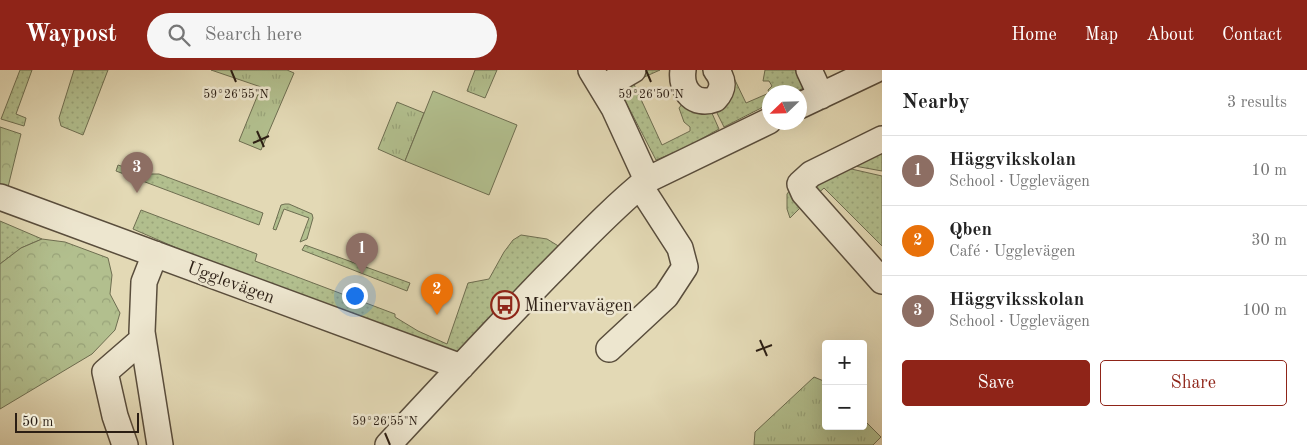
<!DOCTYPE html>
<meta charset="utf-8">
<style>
body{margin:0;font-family:"Old Standard TT",serif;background:#f6f6f6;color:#222}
.controls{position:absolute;right:15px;bottom:15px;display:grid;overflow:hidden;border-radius:5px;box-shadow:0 5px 20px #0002}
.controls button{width:45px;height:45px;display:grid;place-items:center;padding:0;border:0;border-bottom:1px solid #e0e0e0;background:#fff;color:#222;font:25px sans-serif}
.compass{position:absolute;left:762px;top:15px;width:45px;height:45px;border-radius:50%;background:#fff;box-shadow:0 5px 20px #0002;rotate:247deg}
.scale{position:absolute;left:15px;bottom:12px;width:124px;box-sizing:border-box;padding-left:5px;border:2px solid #2b1e14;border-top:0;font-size:14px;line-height:18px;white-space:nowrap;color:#2b1e14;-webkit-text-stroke:4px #ede6cf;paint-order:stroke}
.you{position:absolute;left:354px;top:225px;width:18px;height:18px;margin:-12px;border:4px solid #fff;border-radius:50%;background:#1a73e8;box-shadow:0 0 0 8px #1a73e833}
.badge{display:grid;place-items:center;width:32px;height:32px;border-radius:50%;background:#8f2418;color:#fff;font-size:16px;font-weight:700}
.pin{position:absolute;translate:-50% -41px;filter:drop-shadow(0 1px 2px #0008)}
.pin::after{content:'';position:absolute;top:26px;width:18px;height:15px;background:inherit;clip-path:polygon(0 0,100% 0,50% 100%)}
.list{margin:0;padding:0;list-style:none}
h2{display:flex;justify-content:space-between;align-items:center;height:65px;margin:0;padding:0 20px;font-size:21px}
h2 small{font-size:16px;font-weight:400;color:#767676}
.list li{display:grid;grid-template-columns:32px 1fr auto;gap:15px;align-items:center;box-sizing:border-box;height:70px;padding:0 20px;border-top:1px solid #e0e0e0}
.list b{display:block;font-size:19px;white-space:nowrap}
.list p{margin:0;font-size:16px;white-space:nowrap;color:#767676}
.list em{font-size:16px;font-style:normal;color:#767676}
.actions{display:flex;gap:10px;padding:15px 20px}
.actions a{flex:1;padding:11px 0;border:1px solid #8f2418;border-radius:5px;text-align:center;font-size:18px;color:#8f2418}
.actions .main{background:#8f2418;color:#fff}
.icon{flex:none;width:28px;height:28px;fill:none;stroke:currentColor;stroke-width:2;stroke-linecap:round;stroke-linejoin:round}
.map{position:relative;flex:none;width:882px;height:375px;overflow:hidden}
header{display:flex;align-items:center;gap:30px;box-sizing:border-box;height:70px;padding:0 25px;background:#8f2418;color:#fff}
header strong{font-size:24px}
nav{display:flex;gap:28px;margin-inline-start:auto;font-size:18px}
.search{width:350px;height:45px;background:#f6f6f6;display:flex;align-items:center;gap:12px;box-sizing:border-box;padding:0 18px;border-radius:28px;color:#767676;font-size:19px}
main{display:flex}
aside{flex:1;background:#fff}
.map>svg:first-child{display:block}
</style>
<header>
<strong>Waypost</strong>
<div class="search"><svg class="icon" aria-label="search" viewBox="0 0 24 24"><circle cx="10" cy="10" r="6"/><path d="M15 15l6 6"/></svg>Search here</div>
<nav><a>Home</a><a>Map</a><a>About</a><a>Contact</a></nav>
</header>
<main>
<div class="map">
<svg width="882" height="375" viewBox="0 0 882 375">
<defs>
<pattern id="grass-dots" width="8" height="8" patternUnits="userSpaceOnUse" patternTransform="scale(1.25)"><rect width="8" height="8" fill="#b2bf8e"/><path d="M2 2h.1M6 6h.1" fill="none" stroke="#99a47a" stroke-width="1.8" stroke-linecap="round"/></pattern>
<pattern id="forest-crowns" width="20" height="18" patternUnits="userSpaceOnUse" patternTransform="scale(1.25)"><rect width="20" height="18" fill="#b2bf8e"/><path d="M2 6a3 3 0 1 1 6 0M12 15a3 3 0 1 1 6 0" fill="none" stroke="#99a47a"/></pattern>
<pattern id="park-tufts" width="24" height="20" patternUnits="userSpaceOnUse" patternTransform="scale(1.25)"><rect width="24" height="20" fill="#b2bf8e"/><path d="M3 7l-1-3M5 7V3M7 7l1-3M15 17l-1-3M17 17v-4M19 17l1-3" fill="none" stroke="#99a47a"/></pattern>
</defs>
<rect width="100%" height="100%" fill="#e3d9b5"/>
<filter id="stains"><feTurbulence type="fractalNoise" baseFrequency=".004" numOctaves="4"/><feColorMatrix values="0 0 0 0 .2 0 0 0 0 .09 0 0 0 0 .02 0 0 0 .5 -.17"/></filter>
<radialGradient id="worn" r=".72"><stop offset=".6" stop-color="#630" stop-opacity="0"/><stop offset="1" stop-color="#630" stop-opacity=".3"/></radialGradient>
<path fill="url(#grass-dots)" stroke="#6e6e51" d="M20,0H32L16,44L26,48L24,56L1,49Z
M74,0H108L83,65L61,56L59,48Z
M645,0H660L633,12L662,75L690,61V57L684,52L679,38L686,29L711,41L719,59L685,78L656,90L618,17Z
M765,0H803L808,16L795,22H769V34L724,57L714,37L727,11L734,8L746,33L769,23L768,20L772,16L769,11H763Z
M882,78V101L849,95Z
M118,95L145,104H159L263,143L259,155L116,101Z
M847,98L882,106V176L824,118L815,126L808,118Z
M790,120L807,131L790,148L787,139V124Z
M285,134H289L312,144L313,148L307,169L300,172L309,148L284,139L276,160L273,159L281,135Z
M141,140L257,184L255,191L395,244V247L418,261L447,274L468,213L489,209L504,182L513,170L521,165L547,169L560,177L457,289L255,212L133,159Z
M0,151L42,169L21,178L0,194Z
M305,175L410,213L407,221L302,180Z"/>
<path fill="url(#forest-crowns)" stroke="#6e6e51" d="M0,57L21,64L8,117L0,116Z
M42,169L65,172L108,188L112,205L110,224L120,243L115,260L92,284L0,339V194L21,178Z"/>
<path fill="url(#park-tufts)" stroke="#6e6e51" d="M211,0H287L294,3L261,80L239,71L261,17Z
M475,0H497L485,28L467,21Z
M397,32L424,43L405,91L378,79Z
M814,307L826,312V356H863V349L881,367L873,375H754L755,362Z"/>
<path fill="#b2bf8e" stroke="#6e6e51" d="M433,21L517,55L489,125L405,91Z"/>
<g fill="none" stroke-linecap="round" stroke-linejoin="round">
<defs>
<path id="minor" d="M591,0L614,38L647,110
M683,0C680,21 695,37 715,29C724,19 724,10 716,0
M809,0L821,26
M602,18L633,0
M799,36L875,0
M882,69L811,104L800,114L804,123L882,211
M0,127L461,297
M155,184L144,212L142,262L160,375
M609,279L666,226L685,197L680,178L640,116
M125,375L115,346L105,302L143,269
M388,375C440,319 492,263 545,208C578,175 610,140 647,110L769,51"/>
</defs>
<use href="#minor" stroke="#594d3c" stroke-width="28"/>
<use href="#minor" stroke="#ede6cf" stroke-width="25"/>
</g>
<path fill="none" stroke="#2b1e14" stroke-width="2" d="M231,0L236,12M646,0L651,12M257,61L264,77M253,73L269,66M760,270L767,286M756,281L772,275M385,363L390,375"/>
<defs>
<symbol id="bus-ring" viewBox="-11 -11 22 22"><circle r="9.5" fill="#ede6cf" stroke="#8f2418" stroke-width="1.5"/><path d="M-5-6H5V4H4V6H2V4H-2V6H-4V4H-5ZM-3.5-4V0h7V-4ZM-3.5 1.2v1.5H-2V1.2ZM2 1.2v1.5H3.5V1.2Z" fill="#8f2418"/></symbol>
</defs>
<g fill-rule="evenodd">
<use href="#bus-ring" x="489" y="219" width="32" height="32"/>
</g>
<g text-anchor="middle" stroke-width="5" stroke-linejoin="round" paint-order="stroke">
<g font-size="18" fill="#2b1e14" stroke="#ede6cf">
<text transform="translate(231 212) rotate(20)" y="6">Ugglevägen</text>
</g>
<g font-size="18" fill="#2b1e14" stroke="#ede6cf" text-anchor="start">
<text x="524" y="241">Minervavägen</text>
</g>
</g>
<g font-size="12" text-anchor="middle" fill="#2b1e14" stroke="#ede6cf" stroke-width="5" stroke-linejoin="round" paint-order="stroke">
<text x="236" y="28">59°26'55"N</text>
<text x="651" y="28">59°26'50"N</text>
<text x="385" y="355">59°26'55"N</text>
</g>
<rect width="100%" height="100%" filter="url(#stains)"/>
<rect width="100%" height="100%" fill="url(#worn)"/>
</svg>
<div class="controls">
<button>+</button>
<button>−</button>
</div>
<svg class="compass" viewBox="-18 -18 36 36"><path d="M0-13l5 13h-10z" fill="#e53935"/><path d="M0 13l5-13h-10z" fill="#767676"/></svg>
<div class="scale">50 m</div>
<div class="you"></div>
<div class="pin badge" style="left:362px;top:204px;background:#8d6e63">1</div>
<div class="pin badge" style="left:437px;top:245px;background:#e8710a">2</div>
<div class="pin badge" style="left:137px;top:123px;background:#8d6e63">3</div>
</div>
<aside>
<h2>Nearby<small>3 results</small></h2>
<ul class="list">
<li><span class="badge" style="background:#8d6e63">1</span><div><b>Häggvikskolan</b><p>School · Ugglevägen</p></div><em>10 m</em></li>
<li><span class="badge" style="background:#e8710a">2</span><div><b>Qben</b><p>Café · Ugglevägen</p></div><em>30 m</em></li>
<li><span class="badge" style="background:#8d6e63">3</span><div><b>Häggviksskolan</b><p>School · Ugglevägen</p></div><em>100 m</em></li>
</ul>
<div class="actions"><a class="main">Save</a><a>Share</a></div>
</aside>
</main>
